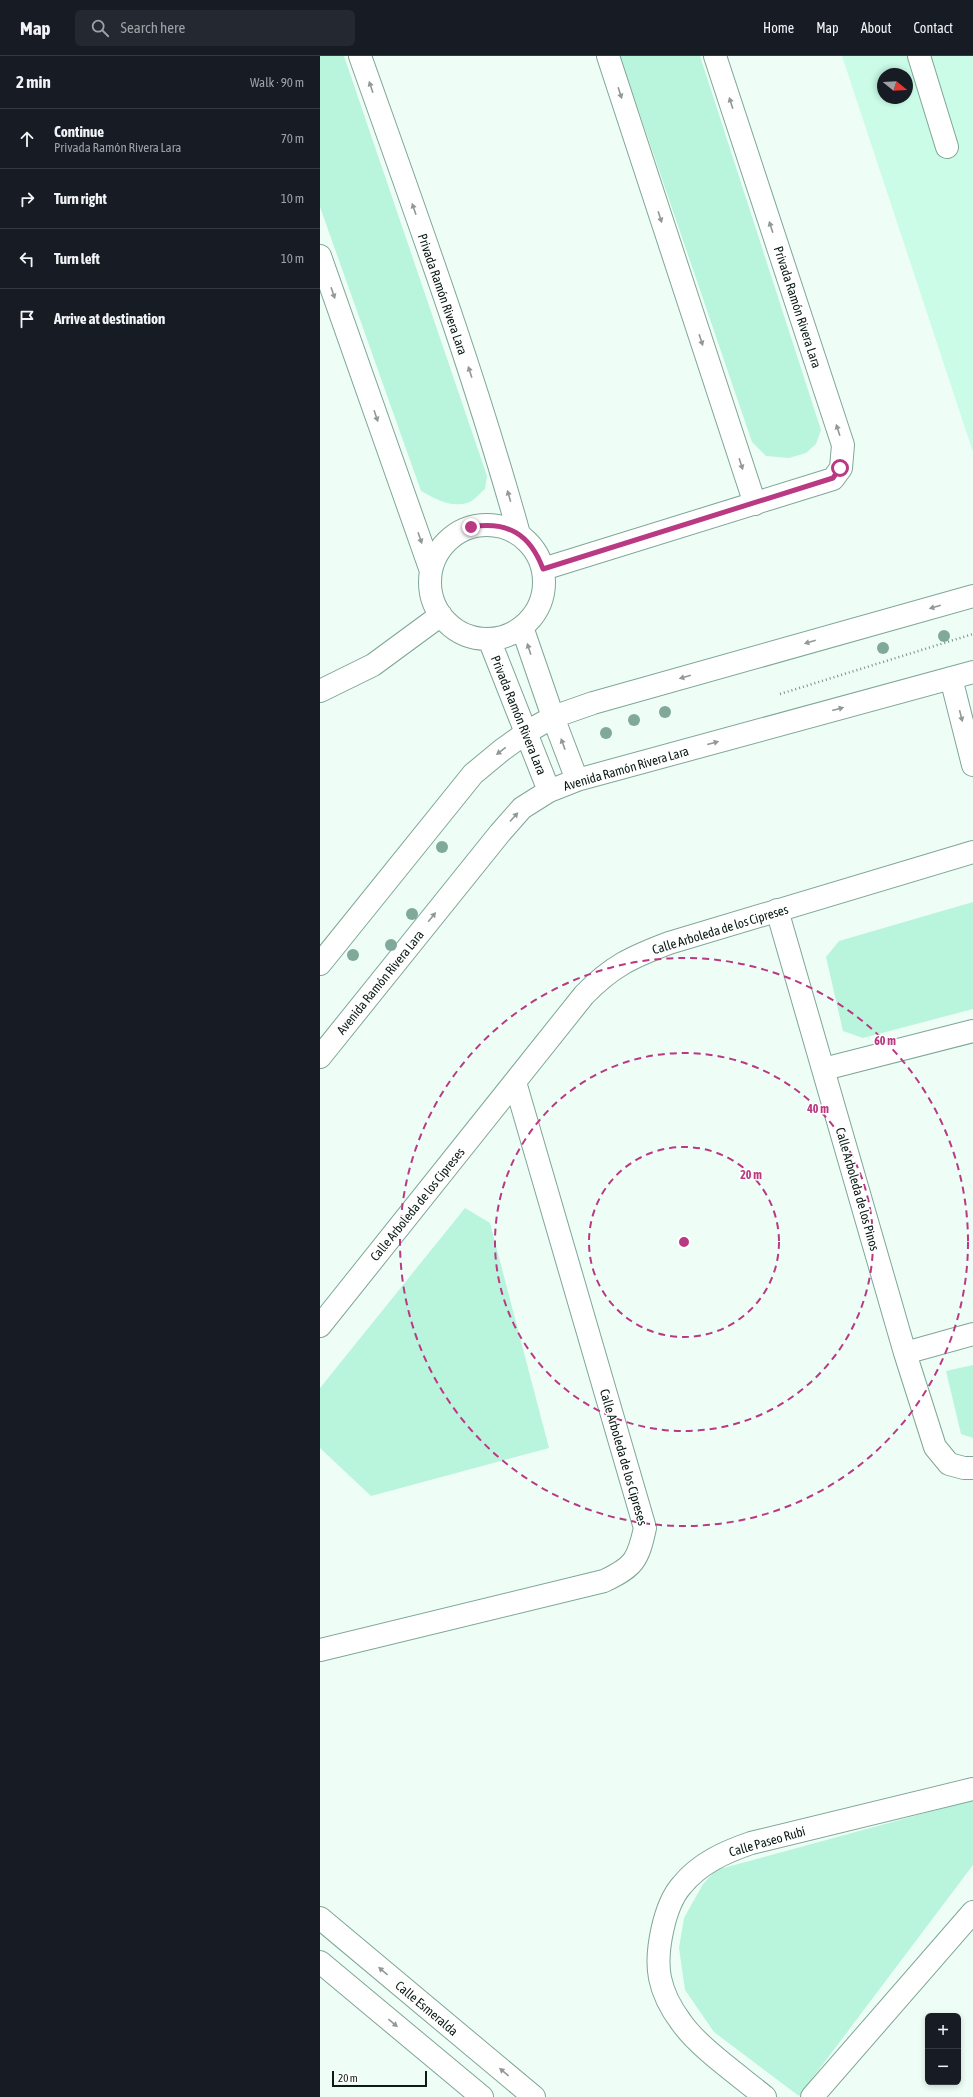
<!DOCTYPE html>
<meta charset="utf-8">
<style>
body{margin:0;font-family:"Asap Condensed",sans-serif;background:#242831;color:#f1f3f6}
.controls{position:absolute;right:12px;bottom:12px;display:grid;overflow:hidden;border-radius:6px;box-shadow:0 2px 6px #0003}
.controls button{width:36px;height:36px;display:grid;place-items:center;padding:0;border:0;border-bottom:1px solid #363941;background:#171b24;color:#f1f3f6;font:20px sans-serif}
.compass{position:absolute;left:557px;top:12px;width:36px;height:36px;border-radius:50%;background:#171b24;box-shadow:0 2px 6px #0003;rotate:108deg}
.scale{position:absolute;left:12px;bottom:10px;width:95px;box-sizing:border-box;padding-left:4px;border:2px solid #0c1b15;border-top:0;font-size:11px;line-height:14px;white-space:nowrap;color:#0c1b15;-webkit-text-stroke:3px #fff;paint-order:stroke}
.stop{position:absolute;width:12px;height:12px;margin:-9px;border:3px solid #ba3983;border-radius:50%;background:#fff}
.stop.end{background:#ba3983;border-color:#fff;box-shadow:0 1px 4px #0008}
.list{margin:0;padding:0;list-style:none}
h2{display:flex;justify-content:space-between;align-items:center;height:52px;margin:0;padding:0 16px;font-size:17px}
h2 small{font-size:13px;font-weight:400;color:#9ea1a6}
.list li{display:grid;grid-template-columns:26px 1fr auto;gap:12px;align-items:center;box-sizing:border-box;height:60px;padding:0 16px;border-top:1px solid #363941}
.list b{display:block;font-size:15px;white-space:nowrap}
.list p{margin:0;font-size:13px;white-space:nowrap;color:#9ea1a6}
.list em{font-size:13px;font-style:normal;color:#9ea1a6}
.icon{flex:none;width:22px;height:22px;fill:none;stroke:currentColor;stroke-width:2;stroke-linecap:round;stroke-linejoin:round}
.map{position:relative;flex:none;width:653px;height:2041px;overflow:hidden}
header{display:flex;align-items:center;gap:24px;box-sizing:border-box;height:56px;padding:0 20px;background:#171b24;border-bottom:1px solid #363941}
header strong{font-size:19px}
nav{display:flex;gap:22px;margin-inline-start:auto;font-size:14px}
.search{width:280px;height:36px;background:#242831;display:flex;align-items:center;gap:10px;box-sizing:border-box;padding:0 14px;border-radius:6px;color:#9ea1a6;font-size:15px}
main{display:flex}
aside{flex:1;background:#171b24}
.map>svg:first-child{display:block}
</style>
<header>
<strong>Map</strong>
<div class="search"><svg class="icon" aria-label="search" viewBox="0 0 24 24"><circle cx="10" cy="10" r="6"/><path d="M15 15l6 6"/></svg>Search here</div>
<nav><a>Home</a><a>Map</a><a>About</a><a>Contact</a></nav>
</header>
<main>
<aside>
<h2>2 min<small>Walk · 90 m</small></h2>
<ul class="list">
<li><svg class="icon" aria-label="ahead" viewBox="0 0 24 24"><path d="M12 20V5M6 11l6-6 6 6"/></svg><div><b>Continue</b><p>Privada Ramón Rivera Lara</p></div><em>70 m</em></li>
<li><svg class="icon" aria-label="right" viewBox="0 0 24 24"><path d="M7 20v-9h11M14 6l5 5-5 5"/></svg><div><b>Turn right</b></div><em>10 m</em></li>
<li><svg class="icon" aria-label="left" viewBox="0 0 24 24"><path d="M17 20v-9H6M10 6l-5 5 5 5"/></svg><div><b>Turn left</b></div><em>10 m</em></li>
<li><svg class="icon" aria-label="arrive" viewBox="0 0 24 24"><path d="M6 21V4h12l-3 4 3 4H6"/></svg><div><b>Arrive at destination</b></div></li>
</ul>
</aside>
<div class="map">
<svg width="653" height="2041" viewBox="0 0 653 2041">
<rect width="100%" height="100%" fill="#eefef7"/>
<path fill="#cafce8" fill-rule="evenodd" d="M522,0H653V396ZM563,18H587V42H563Z"/>
<path fill="#b9f4dd" d="M0,0H24L167,420L165,433C160,437 155,443 150,446C132,453 116,443 101,435L0,151Z
M300,0H380L501,374L496,388L486,397L469,402L446,400L432,386Z
M653,846V953L543,982L523,975L506,901L519,885Z
M145,1152L170,1167L229,1392L51,1440L0,1392V1332Z
M653,1309V1382L641,1378L626,1315Z
M653,1744V1809L479,2040L394,1976L365,1934L359,1892L364,1862L383,1828L396,1814Z"/>
<g fill="none" stroke-linecap="round" stroke-linejoin="round">
<defs>
<path id="minor" d="M40,0C96,158 154,316 199,478
M288,0L435,448
M599,0L627,91
M0,200L111,515
M110 526a57 57 0 1 1 114 0a57 57 0 1 1-114 0Z
M223,513L513,423L521,412L523,389L395,0
M202,571L233,661L257,724
M169,583L229,735
M631,622L653,709
M0,635L53,609L121,559
M457,854L585,1297L615,1391L629,1408L644,1412H653
M0,908L153,718L182,694L207,676L233,661L273,647L653,540
M0,1001L180,777L202,752L229,735L257,724L653,616
M504,1013L653,975
M0,1270L264,939C292,910 312,901 349,887L653,796
M585,1297L653,1278
M0,1594L284,1525C314,1511 318,1504 325,1472L195,1026
M0,1862L214,2041
M0,1906L162,2041
M445,2041C420,2020 379,1992 361,1966C352,1954 343,1937 340,1922C335,1897 344,1849 362,1829C380,1807 405,1796 431,1787L653,1733
M492,2041L653,1856"/>
</defs>
<use href="#minor" stroke="#7fa697" stroke-width="24"/>
<path stroke="#7f8e88" stroke-width="2.5" stroke-dasharray="1 3" stroke-linecap="butt" d="M460,638L653,578"/>
<use href="#minor" stroke="#fff" stroke-width="22"/>
</g>
<g fill="#81a99b">
<circle cx="624" cy="580" r="6"/>
<circle cx="563" cy="592" r="6"/>
<circle cx="345" cy="656" r="6"/>
<circle cx="314" cy="664" r="6"/>
<circle cx="286" cy="677" r="6"/>
<circle cx="122" cy="791" r="6"/>
<circle cx="92" cy="858" r="6"/>
<circle cx="71" cy="889" r="6"/>
<circle cx="33" cy="899" r="6"/>
</g>
<defs><path id="oneway-solid" d="M-6-.8H1V-3.2L6.5 0L1 3.2V.8H-6Z"/></defs>
<g fill="#929896">
<use href="#oneway-solid" transform="translate(51 31) rotate(-109)"/>
<use href="#oneway-solid" transform="translate(300 37) rotate(72)"/>
<use href="#oneway-solid" transform="translate(411 47) rotate(-108)"/>
<use href="#oneway-solid" transform="translate(94 153) rotate(-109)"/>
<use href="#oneway-solid" transform="translate(340 161) rotate(72)"/>
<use href="#oneway-solid" transform="translate(451 171) rotate(-108)"/>
<use href="#oneway-solid" transform="translate(13 237) rotate(71)"/>
<use href="#oneway-solid" transform="translate(381 284) rotate(72)"/>
<use href="#oneway-solid" transform="translate(150 316) rotate(-108)"/>
<use href="#oneway-solid" transform="translate(56 360) rotate(71)"/>
<use href="#oneway-solid" transform="translate(518 374) rotate(-108)"/>
<use href="#oneway-solid" transform="translate(421 408) rotate(72)"/>
<use href="#oneway-solid" transform="translate(189 440) rotate(-106)"/>
<use href="#oneway-solid" transform="translate(100 482) rotate(71)"/>
<use href="#oneway-solid" transform="translate(615 551) rotate(164)"/>
<use href="#oneway-solid" transform="translate(490 586) rotate(164)"/>
<use href="#oneway-solid" transform="translate(209 593) rotate(-108)"/>
<use href="#oneway-solid" transform="translate(365 621) rotate(164)"/>
<use href="#oneway-solid" transform="translate(518 653) rotate(-15)"/>
<use href="#oneway-solid" transform="translate(641 660) rotate(76)"/>
<use href="#oneway-solid" transform="translate(393 687) rotate(-15)"/>
<use href="#oneway-solid" transform="translate(243 688) rotate(-110)"/>
<use href="#oneway-solid" transform="translate(181 695) rotate(142)"/>
<use href="#oneway-solid" transform="translate(194 761) rotate(-48)"/>
<use href="#oneway-solid" transform="translate(112 861) rotate(-51)"/>
<use href="#oneway-solid" transform="translate(63 1915) rotate(-140)"/>
<use href="#oneway-solid" transform="translate(73 1967) rotate(40)"/>
<use href="#oneway-solid" transform="translate(184 2016) rotate(-140)"/>
</g>
<g fill="none" stroke-linecap="round" stroke-linejoin="round">
<path stroke="#ba3983" stroke-width="5" d="M151,471C188,465 210,478 223,513L513,422L520,412"/>
</g>
<g fill="none" stroke="#ba3983" stroke-width="2" stroke-dasharray="7 5">
<circle cx="364" cy="1186" r="95"/>
<circle cx="364" cy="1186" r="189"/>
<circle cx="364" cy="1186" r="284"/>
</g>
<g text-anchor="middle" stroke-width="3" stroke-linejoin="round" paint-order="stroke">
<g font-size="13" fill="#0c1b15" stroke="#fff">
<text transform="translate(123 238) rotate(71)" y="5">Privada Ramón Rivera Lara</text>
<text transform="translate(478 251) rotate(72)" y="5">Privada Ramón Rivera Lara</text>
<text transform="translate(199 659) rotate(68)" y="5">Privada Ramón Rivera Lara</text>
<text transform="translate(306 712) rotate(-16)" y="5">Avenida Ramón Rivera Lara</text>
<text transform="translate(400 873) rotate(-17)" y="5">Calle Arboleda de los Cipreses</text>
<text transform="translate(60 926) rotate(-51)" y="5">Avenida Ramón Rivera Lara</text>
<text transform="translate(538 1133) rotate(74)" y="5">Calle Arboleda de los Pinos</text>
<text transform="translate(97 1148) rotate(-51)" y="5">Calle Arboleda de los Cipreses</text>
<text transform="translate(304 1401) rotate(74)" y="5">Calle Arboleda de los Cipreses</text>
<text transform="translate(447 1785) rotate(-16)" y="5">Calle Paseo Rubí</text>
<text transform="translate(107 1952) rotate(40)" y="5">Calle Esmeralda</text>
</g>
</g>
<circle cx="364" cy="1186" r="6" fill="#ba3983" stroke="#fff" stroke-width="2"/>
<g font-size="12" text-anchor="middle" font-weight="bold" fill="#ba3983" stroke="#fff" stroke-width="3" stroke-linejoin="round" paint-order="stroke">
<text x="565" y="989">60 m</text>
<text x="498" y="1057">40 m</text>
<text x="431" y="1123">20 m</text>
</g>
</svg>
<div class="controls">
<button>+</button>
<button>−</button>
</div>
<svg class="compass" viewBox="-18 -18 36 36"><path d="M0-13l5 13h-10z" fill="#e53935"/><path d="M0 13l5-13h-10z" fill="#9ea1a6"/></svg>
<div class="scale">20 m</div>
<div class="stop" style="left:520px;top:412px"></div>
<div class="stop end" style="left:151px;top:471px"></div>
</div>
</main>
